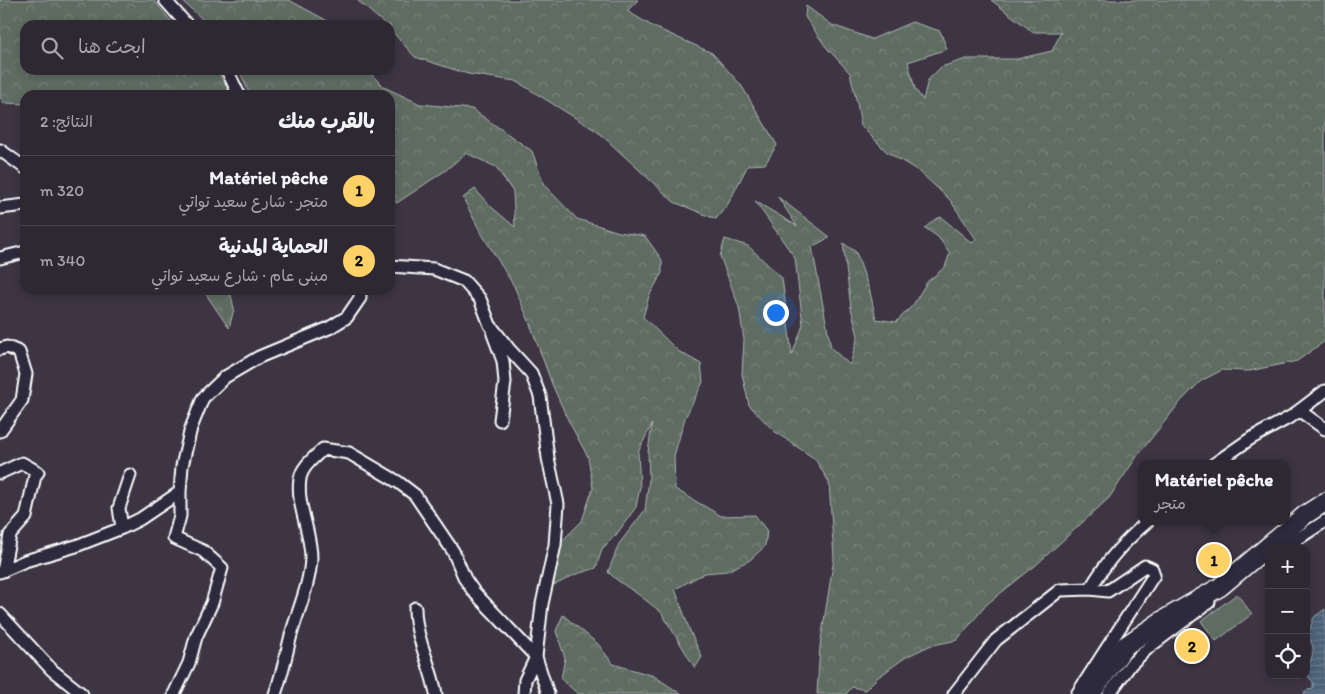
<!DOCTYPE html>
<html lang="ar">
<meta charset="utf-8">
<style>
body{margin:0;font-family:Itim,"Playpen Sans Arabic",sans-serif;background:#36303b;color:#f1f3f6;direction:rtl}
.controls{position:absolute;right:15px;bottom:15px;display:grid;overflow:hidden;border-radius:10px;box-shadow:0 2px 8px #0003}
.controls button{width:45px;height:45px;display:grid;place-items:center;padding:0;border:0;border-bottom:1px solid #49444e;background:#2e2833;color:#f1f3f6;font:25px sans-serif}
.you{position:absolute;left:775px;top:312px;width:18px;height:18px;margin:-12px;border:4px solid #fff;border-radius:50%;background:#1a73e8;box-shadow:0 0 0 8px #1a73e833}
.badge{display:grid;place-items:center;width:32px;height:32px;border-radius:50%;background:#ffd166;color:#111;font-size:16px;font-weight:700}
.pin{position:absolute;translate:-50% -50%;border:2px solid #fff;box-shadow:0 1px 5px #0006}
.popup{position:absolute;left:1138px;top:460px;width:152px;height:65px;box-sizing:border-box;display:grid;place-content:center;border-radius:10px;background:#2e2833;filter:drop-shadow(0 1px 4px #0005);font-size:16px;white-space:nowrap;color:#a7a6ac}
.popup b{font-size:19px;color:#f1f3f6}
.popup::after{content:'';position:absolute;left:50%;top:100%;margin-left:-10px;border:10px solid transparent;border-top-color:#2e2833}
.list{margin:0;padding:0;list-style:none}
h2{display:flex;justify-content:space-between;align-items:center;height:65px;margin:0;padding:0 20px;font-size:21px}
h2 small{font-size:16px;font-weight:400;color:#a7a6ac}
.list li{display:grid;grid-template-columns:32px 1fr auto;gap:15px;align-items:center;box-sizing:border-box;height:70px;padding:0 20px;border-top:1px solid #49444e}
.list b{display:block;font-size:19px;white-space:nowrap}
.list p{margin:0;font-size:16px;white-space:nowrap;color:#a7a6ac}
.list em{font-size:16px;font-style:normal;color:#a7a6ac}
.icon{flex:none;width:28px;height:28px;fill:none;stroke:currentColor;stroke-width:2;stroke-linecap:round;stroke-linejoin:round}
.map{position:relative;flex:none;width:1325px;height:694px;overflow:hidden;direction:ltr}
.search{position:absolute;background:#2e2833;box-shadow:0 2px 8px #0003;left:20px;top:20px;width:375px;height:55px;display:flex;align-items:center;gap:12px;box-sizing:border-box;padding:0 18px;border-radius:15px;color:#a7a6ac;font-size:19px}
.panel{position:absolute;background:#2e2833;box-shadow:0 2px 8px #0003;left:20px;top:90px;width:375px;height:205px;border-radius:15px;direction:rtl}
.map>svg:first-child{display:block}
</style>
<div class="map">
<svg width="1325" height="694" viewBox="0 0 1325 694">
<defs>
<pattern id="forest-crowns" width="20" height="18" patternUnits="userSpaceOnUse" patternTransform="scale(1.25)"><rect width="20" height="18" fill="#5f6c62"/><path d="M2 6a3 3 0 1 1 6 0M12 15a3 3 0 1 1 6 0" fill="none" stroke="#77827a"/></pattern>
<pattern id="water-rules" width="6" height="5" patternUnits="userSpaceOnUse" patternTransform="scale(1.25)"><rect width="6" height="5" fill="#4d6278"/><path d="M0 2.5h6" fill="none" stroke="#687a8c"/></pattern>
</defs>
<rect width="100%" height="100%" fill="#3d3544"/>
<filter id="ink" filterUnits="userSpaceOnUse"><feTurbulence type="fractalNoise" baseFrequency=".02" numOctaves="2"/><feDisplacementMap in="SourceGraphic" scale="10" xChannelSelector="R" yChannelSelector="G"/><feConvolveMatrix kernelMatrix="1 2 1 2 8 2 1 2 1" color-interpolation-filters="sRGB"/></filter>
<g filter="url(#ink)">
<path fill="#5f6c62" stroke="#afb6b0" d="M1237,594L1252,614L1216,641L1201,621Z"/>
<path fill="url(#forest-crowns)" stroke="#afb6b0" d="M0,0H154L174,25H25V70H217L231,95H25V104L4,103L0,97Z
M181,0H289L335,25H209Z
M357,0H638L627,11L652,26L712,53L741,85L777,145L765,164L748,165L728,204L716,219L674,202L598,132L516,81L468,74L415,57L390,29V25H386Z
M991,0H1325V341L1297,361L1249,371L1222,370L1201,381L1181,401L1138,455L1109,498L1036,565L987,604L957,640L929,646L906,657L877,678L865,690L852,687L846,694H817L820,646L834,558L829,482L815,459L774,431L749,405L742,374L744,340L739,307L720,256L725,239L748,246L782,278L792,355L803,325L795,258L755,201L797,226L778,197L830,237L812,247L831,348L850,365L858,336L851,308L843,243L856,252L870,292L876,319L896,322L913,305L927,282L945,267L950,253L938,237L925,228L934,220L941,217L972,243L976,239L950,200L920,172L887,152L861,126L857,103L850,73L826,47L805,17L806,6L832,25L872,39L912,22L940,31L947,49L908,62L915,89L923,100L928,80L941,67L966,59H1017L1052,51L1061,32H1033Z
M239,70H367L384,87L420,104L472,109L532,151L544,185L577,219L619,232L645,236L662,260V273L649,296L643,317L678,351L701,364L703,382L685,418L674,456L675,489L721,516L755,515L767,531L765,546L750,560L727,571L705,573L675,589L690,631L702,657L695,668L661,612L639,595L617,580L608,572L619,544L645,510L649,479L648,452L652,424L638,452L640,487L636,507L616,535L602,549L596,568L574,575L555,585L551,577L553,550L582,521L593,488L588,457L568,420L552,384L529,321L514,286L480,231L463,198L475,189L489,205L515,227L513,192L496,167L466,153L446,170L397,203L390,198V95H250Z
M203,290H230L234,309L229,328Z
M563,615L598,644L613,664L654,676L681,694H578L561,679L565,658L556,631Z"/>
<path fill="url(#water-rules)" stroke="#94a1ae" d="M1325,609V694H1304L1305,691L1313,688V682L1306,674C1310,660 1319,648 1307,637L1314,617Z"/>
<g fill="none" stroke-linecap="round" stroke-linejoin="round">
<defs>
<path id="street" d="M165,0L187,25
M227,70L239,95
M0,150L25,168
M0,208L25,205
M0,258L25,252
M390,266L434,269L464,281L480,299L490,325L509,349L531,373L540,396L548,458L558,504L555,545L542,604L536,657L548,694
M493,334L503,361L505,382L500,420
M0,349L7,347L19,352L26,374L22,400L0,431
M1300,411L1325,429
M1214,464L1250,439L1292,416L1325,391
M0,473L22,463L38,472L35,476L26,517L10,535L3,571
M122,528L119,508L130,475
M1284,548L1325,521
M0,572L25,561L76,546L122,528L140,519L180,492L182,466L191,428L203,398L225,377L259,357L329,328L347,317L360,298V290
M415,608C415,637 431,665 436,694
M0,614L52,670L82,694
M174,694L189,663L196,637L212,603L222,568L203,551L174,538L180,516V492
M275,694C282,675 286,655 291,635C298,610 310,584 311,558C311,531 296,505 300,479C302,466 315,457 323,449L349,453L398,482L415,495L453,551L465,579L474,592L536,657L525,680L524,694
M954,694L996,640L1060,590L1090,589
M1077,694L1154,575L1152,569L1145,566L1108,591L1090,589C1108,559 1122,544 1148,521
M1109,694L1131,664L1148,648L1209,602"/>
<path id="primary" d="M1091,694L1125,646L1163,620L1220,587L1305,515L1325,502"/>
</defs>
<use href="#street" stroke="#fff" stroke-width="15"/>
<use href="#primary" stroke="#fff" stroke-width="21"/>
<use href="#street" stroke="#2f2a3d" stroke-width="11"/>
<use href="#primary" stroke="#2f2a3d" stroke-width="18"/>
</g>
</g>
</svg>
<div class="controls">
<button>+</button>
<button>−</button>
<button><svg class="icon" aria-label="locate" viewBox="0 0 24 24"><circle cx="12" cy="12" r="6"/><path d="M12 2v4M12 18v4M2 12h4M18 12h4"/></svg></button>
</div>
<div class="you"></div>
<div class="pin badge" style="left:1214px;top:560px">1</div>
<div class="popup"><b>Matériel pêche</b>متجر</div>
<div class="pin badge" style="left:1192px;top:646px">2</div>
<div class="search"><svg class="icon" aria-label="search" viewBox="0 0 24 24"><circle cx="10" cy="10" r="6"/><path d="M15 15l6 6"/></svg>ابحث هنا</div>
<section class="panel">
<h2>بالقرب منك<small>النتائج: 2</small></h2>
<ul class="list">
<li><span class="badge">1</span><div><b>Matériel pêche</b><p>متجر · شارع سعيد تواتي</p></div><em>320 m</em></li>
<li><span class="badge">2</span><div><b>الحماية المدنية</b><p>مبنى عام · شارع سعيد تواتي</p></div><em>340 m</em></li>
</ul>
</section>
</div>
